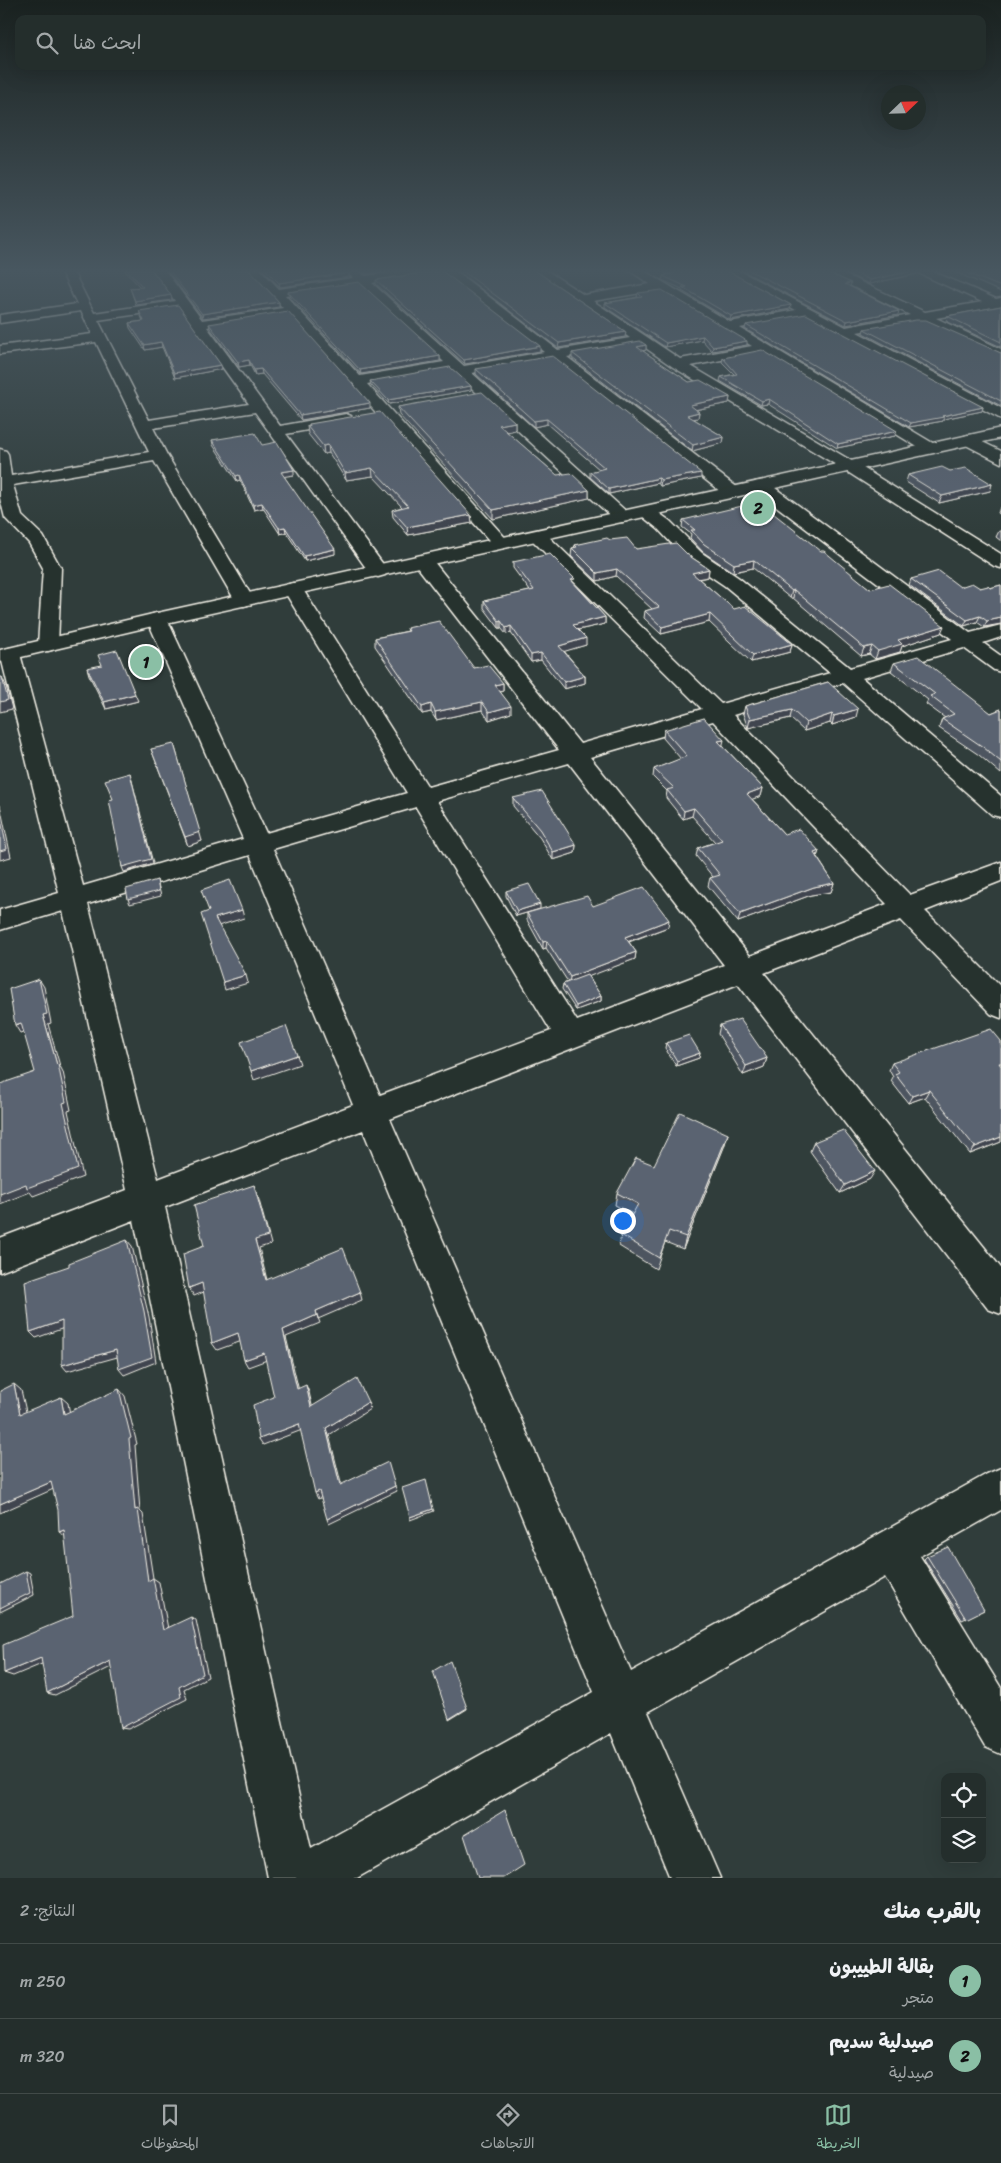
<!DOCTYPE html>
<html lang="ar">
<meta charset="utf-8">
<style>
body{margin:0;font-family:Sriracha,"Playpen Sans Arabic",sans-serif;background:#303a38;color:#f1f3f6;direction:rtl}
.controls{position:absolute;right:15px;bottom:15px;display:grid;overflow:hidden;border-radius:10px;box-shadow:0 5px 20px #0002}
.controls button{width:45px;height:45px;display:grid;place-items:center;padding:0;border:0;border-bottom:1px solid #414a48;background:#242e2c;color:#f1f3f6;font:25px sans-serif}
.compass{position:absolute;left:881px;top:85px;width:45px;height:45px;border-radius:50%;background:#242e2c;box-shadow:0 5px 20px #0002;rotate:67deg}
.you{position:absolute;left:622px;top:1220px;width:18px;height:18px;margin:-12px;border:4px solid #fff;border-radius:50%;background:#1a73e8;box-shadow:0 0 0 8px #1a73e833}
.badge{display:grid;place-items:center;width:32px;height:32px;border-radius:50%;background:#8abfa5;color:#111;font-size:16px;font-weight:700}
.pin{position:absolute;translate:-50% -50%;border:2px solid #fff;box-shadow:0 1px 5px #0006}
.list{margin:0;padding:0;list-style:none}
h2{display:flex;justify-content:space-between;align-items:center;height:65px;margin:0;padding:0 20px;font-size:21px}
h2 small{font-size:16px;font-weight:400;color:#a3a8a9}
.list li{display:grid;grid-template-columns:32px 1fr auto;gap:15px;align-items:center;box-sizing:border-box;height:75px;padding:0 20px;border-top:1px solid #414a48}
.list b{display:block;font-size:19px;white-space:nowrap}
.list p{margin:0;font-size:16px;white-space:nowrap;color:#a3a8a9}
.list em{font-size:16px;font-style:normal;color:#a3a8a9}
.icon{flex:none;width:28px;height:28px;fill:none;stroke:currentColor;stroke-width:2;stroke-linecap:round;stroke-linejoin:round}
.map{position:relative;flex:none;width:1001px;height:1878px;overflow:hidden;direction:ltr}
.search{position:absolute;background:#242e2c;box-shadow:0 5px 20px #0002;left:15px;right:15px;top:15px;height:55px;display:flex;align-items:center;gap:12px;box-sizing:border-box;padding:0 18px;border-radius:10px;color:#a3a8a9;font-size:19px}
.sheet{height:215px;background:#242e2c}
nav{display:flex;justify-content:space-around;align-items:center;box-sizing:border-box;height:70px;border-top:1px solid #414a48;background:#242e2c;font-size:14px;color:#a3a8a9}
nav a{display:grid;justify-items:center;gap:2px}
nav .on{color:#8abfa5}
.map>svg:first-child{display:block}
</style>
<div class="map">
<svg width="1001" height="1878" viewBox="0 0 1001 1878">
<rect width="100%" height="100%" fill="#303d3b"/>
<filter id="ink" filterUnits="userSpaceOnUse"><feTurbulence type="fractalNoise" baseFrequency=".02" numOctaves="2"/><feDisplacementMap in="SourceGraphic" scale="10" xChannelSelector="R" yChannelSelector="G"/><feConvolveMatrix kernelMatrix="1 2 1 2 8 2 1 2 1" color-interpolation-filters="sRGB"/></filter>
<g filter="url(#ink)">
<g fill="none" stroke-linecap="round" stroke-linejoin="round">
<defs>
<path id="street" d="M60,269H72L94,313L175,301L152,269H164L202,320L283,308L248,269H260L279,289L353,278L344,269H356L365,276L419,269H453L558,350L630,338L533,271L531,269H544L584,295L650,284L627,269H641L730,322L796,310L724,271L722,269H736L846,327L910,315L821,271L819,269H833L925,312L982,302L914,271L912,269H927L996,299L1001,298V307L936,318L1001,349V358L922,321L857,332L1001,408V419L806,316L740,328L936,445L938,448L936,451H924L762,352L691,366L855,463L1001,554V568L994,566L843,469L673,367L640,344L567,357L738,488L740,492L738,496H726L553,359L472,373L628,513L631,517L628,521L622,522L616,521L451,369L367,384L510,543L507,547L501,548L495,547L289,314L207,327L280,426L346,414L351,416L354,419L351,422L286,434L385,567L387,571L385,575L378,577L371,575L255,412L153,428L167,455L254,600L251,604L244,606L237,604L154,461L13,485L22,516L43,536L61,568L58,645L55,649L48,651L41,649L38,645L43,568L29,543L5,518L0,498V449L6,451L8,454L11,476L149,452L96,342L0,354V346L92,334L81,311L0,323V315L77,304ZM442,272L544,352L464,366L372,283ZM360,284L444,362L360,376L285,295ZM659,290L752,346L680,359L593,301ZM180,308L249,404L149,420L98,320Z
M968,435L1001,451V463L962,443L960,440L962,437Z
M761,481L767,482L970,633L1001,625V637L983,643L1001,656V672L994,670L964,648L862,678L1001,796V817L992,815L843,683L733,715L910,895L1001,862V881L925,911L1001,987V1018L991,1014L901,920L764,973L1001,1268V1314L988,1309L738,984L390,1119L631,1672L987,1474L1001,1468V1510L920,1556L1001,1688V1754L985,1747L885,1577L648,1712L720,1878H670L611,1733L357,1878H268L134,1220L0,1272V1238L127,1190L63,911L0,930V910L59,893L0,653L3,650L10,648L17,650L20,654L83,886L243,839L147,619L150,615L157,613L164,615L167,619L266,833L407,793L283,589L286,585L293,583L300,585L428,787L559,750L416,565L414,561L416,557L423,555L430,557L580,744L702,709L532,540L529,536L532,532L538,531L544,532L721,704L830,673L725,586L688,561L658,529L637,512L640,508L646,507L652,508L670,521L702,553L739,578L850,668L952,639L755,490L753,486L755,482ZM713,721L887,904L750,956L590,757ZM569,763L724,965L577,1021L437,801ZM416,807L551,1031L380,1095L273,849ZM250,855L353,1105L158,1179L88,904ZM363,1130L594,1692L311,1849L165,1207Z"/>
<path id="secondary" d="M1001,428V438L157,625L0,662V650L157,613Z"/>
</defs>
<use href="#street" stroke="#f4f1e8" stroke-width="3"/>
<use href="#secondary" stroke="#f4f1e8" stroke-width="3"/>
<use href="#street" fill="#26332d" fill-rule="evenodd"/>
<use href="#secondary" fill="#26332d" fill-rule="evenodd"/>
</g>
<path fill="#4d5561" stroke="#f4f1e8" d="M123,269H151L171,295L172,300L136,305L130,288L140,287Z
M166,269H248L279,302V307L203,318Z
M262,269H345L349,273V277L280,287Z
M358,269H408L366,274Z
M455,269H533L626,332L625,337L558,348Z
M658,269H724L791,305L790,309L730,320L682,291V289L662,280L663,276L668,274Z
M739,269H821L851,283L850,287L899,311L898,315L846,325Z
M836,269H915L918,270L917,274L869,284Z
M930,269H1001V292L948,269L936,271Z
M376,280L540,351L465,364L376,284Z
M288,292L440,356V361L361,374L289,296Z
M638,293L747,345L712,351L702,340L665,347L605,307V303L638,297H637Z
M1001,306V347L946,321L947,316Z
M139,311L222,369L175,378L162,347L145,350L130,328L129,323L143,321Z
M209,324L370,408L301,420L262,374L255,375L250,365L239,367L210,328Z
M746,325L983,407L982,411L943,419V421L909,427L745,329Z
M864,329L1001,353V406L863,333Z
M646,345V350L643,351L689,382L730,397L729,403L695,410L699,412L698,418L694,419L724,437L723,443L692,451L572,358V353Z
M723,358L895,436L837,448L768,404L761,405L720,381L721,377L734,374L722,362Z
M476,369L701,478L660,486L658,483L609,494L590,477V472L600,470L547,424L534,427L476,374Z
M370,381L471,386V390L389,404L371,385Z
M398,407L515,422V430L507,432L557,475L589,490V498L493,519L399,415Z
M309,424L471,515L472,523L408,535L393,517L392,510L402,507L373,476L346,480L329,453L324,454L308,434L307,426H309Z
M212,440L262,445L294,475L284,476L335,554L305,561L286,532L280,534L263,508L254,510L240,480L237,481L213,445Z
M950,471L992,484L990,491L939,503L906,482L908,475Z
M1000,507H1001V515L998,513Z
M683,520L821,551L870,589L941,633L902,646L900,652L875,659L869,654L861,656L793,598H790L753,568L733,572L703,552L690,538L691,534L682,527Z
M999,531H1001V541L996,537Z
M610,540L636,549L688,555L709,569L708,577L699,579L734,609L792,644L790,652L751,662L709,622L661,634L644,618L645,611L652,609L616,576L597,581L571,556L572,548H574L575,545Z
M513,562L575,584L605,617V624L578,630L586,645L564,651L585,676V683L564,689L541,660L531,662L511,633L506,634L501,628H499L484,608V601L530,591L513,568Z
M911,579L960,587L990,588L1001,585V624L984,627L977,622L964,626L909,585Z
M407,628L474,668L503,683V691H500L511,713L489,720L482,710L436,720L431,712L422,714L375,646V638L408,631Z
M894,663L991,713L1001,709V774L979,755L939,728L942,719L945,718L926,704L928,700L891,671Z
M87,668L138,701L106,709L89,675Z
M828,682L856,717L832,725L830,723L804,731L790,718L748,728L743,714L745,706Z
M664,730L722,745L763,788L761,796L752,799L784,834L819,851L817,857L834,883L831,892L811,895L738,922L708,886L710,878L713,877L696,856L698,848L715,842L692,816L683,819L666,798L667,791L653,777L654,769L681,759L663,738Z
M151,749L202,841L188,846Z
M513,798L576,845L575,853L553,860L540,838L513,806Z
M506,891L540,909L516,916L506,896Z
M593,906L668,927L629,942L636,952L635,959L588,976L601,996V1001L576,1010L562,989L563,984L568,982L546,948L543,949L527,920V913Z
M720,1025L767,1058L764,1067L743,1075L718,1034Z
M1001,1041V1142L970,1154L925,1097L908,1103L891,1081L893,1077L889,1070L892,1063Z
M666,1043L700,1053L699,1058L676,1066L665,1048Z
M728,1134L724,1147L683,1249L665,1242L656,1269L619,1246L621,1235L633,1214L615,1205L617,1193L654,1165Z
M814,1142L870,1179L840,1193L810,1151Z
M927,1556L984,1610L962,1620L924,1559Z"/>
<path fill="#3f454f" stroke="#f4f1e8" d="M376,269H408L366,274L365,270Z
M937,269H949L936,271Z
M918,270L917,274L869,284L870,280Z
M349,273V277L280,287L279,283Z
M171,295L172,300L136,305L135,301Z
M279,302V307L203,318L202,314Z
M791,305L790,309L730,320L731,316Z
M899,311L898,315L846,325L847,321Z
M626,332L625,337L558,348L559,343Z
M703,336L702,340L665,347L666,343Z
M747,341V345L712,351L713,347Z
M161,342L162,347L145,350L144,345Z
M646,345V350L636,352L637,347Z
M540,346V351L465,364L464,360Z
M440,356V361L361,374L360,370Z
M249,360L250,365L239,367L238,362Z
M221,365L222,369L175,378L174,373Z
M261,369L262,374L255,375L254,370Z
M471,386V390L389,404L388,400Z
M730,397L729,403L689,411L690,405Z
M769,399L768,404L761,405L762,401Z
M370,403V408L301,420L300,415Z
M983,407L982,411L943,419V421L909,427L911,423Z
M699,412L698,418L686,420L687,415Z
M547,419V424L534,427V421Z
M515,422V430L499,434V425Z
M897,431L895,436L837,448L838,444Z
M724,437L723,443L692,451L693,445Z
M328,445L329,453L324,454L323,446Z
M372,468L373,476L346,480L345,473Z
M294,470V475L281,477V472Z
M701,473V478L660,486L661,480Z
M239,475L240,480L237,481L236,476Z
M659,478L658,483L609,494V489Z
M992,484L990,491L939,503L942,496Z
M589,490V498L493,519V510Z
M262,503L263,508L254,510L253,505Z
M471,515L472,523L408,535L407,527Z
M285,527L286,532L280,534L279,528Z
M335,549V554L305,561L304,556Z
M754,560L753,568L733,572L734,564Z
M617,569L616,576L597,581V573Z
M709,569L708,577L691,580L692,573Z
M794,590L793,598H790L792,591Z
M710,614L709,622L661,634L662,627Z
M980,616L977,622L964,626L967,620Z
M605,617V624L573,631V625Z
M1001,618V624L984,627L987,621Z
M499,621H501V628H499Z
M511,626V633L506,634V628Z
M944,626L941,633L902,646L900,652L875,659L878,651L898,640Z
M586,638V645L559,653V646Z
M792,644L790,652L751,662L753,655Z
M872,646L869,654L861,656L864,648Z
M541,653V660L531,662V655Z
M585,676V683L564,689V682Z
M2,677L6,686L12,709L0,712V702Z
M503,683V691L495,693V685Z
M135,694L138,701L106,709L104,702Z
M482,702V710L436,720L435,712Z
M431,704V712L422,714V707Z
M511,706V713L489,720V712Z
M858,709L856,717L832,725L834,716Z
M792,710L790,718L748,728L750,719Z
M832,714L830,723L804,731L806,723Z
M724,740L722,748L718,741Z
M174,744L202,841L188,846L185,837Z
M130,773L153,863L124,872L122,867Z
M763,788L761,796L745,802L747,794Z
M0,805L11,857L0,860Z
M694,808L692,816L683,819L684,811Z
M576,845L575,853L553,860V852Z
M819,851L816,859L814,853Z
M157,880L161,896L130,904L128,899Z
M834,883L831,892L811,895L738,922L740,914L814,887Z
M540,904V909L516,916L517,911Z
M242,910L244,918L218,926L215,918Z
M669,920L668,927L624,943L625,937Z
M547,941L546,948L543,949V942Z
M636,952L635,959L569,984L570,977Z
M246,975L248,983L225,990L223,982Z
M39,979L44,987L51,1023L48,1024L60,1066L63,1072L71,1110L68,1111L83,1177L33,1196L30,1192L0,1204V1194L63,1103L57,1065L43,1015Z
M601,996V1001L576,1010V1006Z
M21,1023L26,1031L20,1033L15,1025Z
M700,1053L699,1058L676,1066L677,1061Z
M297,1055L300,1064L254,1080L251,1071Z
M767,1058L764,1067L743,1075L746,1066Z
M929,1090L925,1097L908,1103L912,1096Z
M728,1134L724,1147L683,1249L686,1237Z
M1001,1137V1142L970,1154L975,1147Z
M875,1171L870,1179L840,1193L845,1185Z
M254,1185L257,1193L271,1244L259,1248L269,1288L266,1280L255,1240Z
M127,1240L132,1246L149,1317L156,1362L124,1375L119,1369Z
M202,1283L206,1291L194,1296L189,1288Z
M360,1292L362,1300L318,1319L316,1311Z
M317,1315L320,1323L286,1337L300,1395L297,1389L283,1330Z
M62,1321L67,1327L36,1338L30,1332Z
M238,1333L242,1341L217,1350L212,1343Z
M116,1350L121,1356L67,1371L62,1365Z
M264,1353L267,1360L248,1367L244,1360Z
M14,1384L21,1390L28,1420L20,1414Z
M306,1385L309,1392L314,1414L311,1407Z
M119,1389L125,1396L137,1444L135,1445L140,1511L143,1514L153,1578L159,1582L169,1634L163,1630L148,1581L135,1510Z
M61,1397L68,1403L71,1420L64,1414Z
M368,1402L370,1409L329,1435L343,1491L340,1485L326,1428Z
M299,1424L302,1430L263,1445L259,1439Z
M51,1482L58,1487L0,1513V1504Z
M395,1486L397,1491L329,1524L327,1519Z
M319,1491L322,1497L318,1499L315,1493Z
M433,1509L434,1511L410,1520V1517Z
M64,1530L67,1537L59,1532Z
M26,1571L30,1573L34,1595L0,1612V1608Z
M191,1617L196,1620L208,1677L184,1689L187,1699L128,1729L121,1728L179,1687Z
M41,1658L49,1661L13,1676L4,1673Z
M110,1661L117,1664L55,1695L47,1693Z
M467,1708V1709L449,1720V1719Z"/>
<path fill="#5a6371" stroke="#f4f1e8" d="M126,269H151L171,295L135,301L130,288L143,287Z
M168,269H248L279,302L202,314Z
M265,269H345L349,273L279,283Z
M363,269H376L365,270Z
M460,269H533L626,332L559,343Z
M666,269H724L791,305L731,316L682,287H687L663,276L674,273Z
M747,269H821L851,283L845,284L899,311L847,321Z
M846,269H915L918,270L870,280Z
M957,269H1001V287Z
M441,270L540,346L464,360L376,280Z
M359,282L440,356L360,370L288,292Z
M662,290L747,341L713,347L703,336L666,343L605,303L642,297L638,293Z
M178,305L221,365L174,373L161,342L144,345L129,323L144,321L139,311Z
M1001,306V342L947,316Z
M288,311L370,403L300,415L261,369L254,370L249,360L238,362L209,324Z
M806,314L983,407L942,416L944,417L911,423L746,325Z
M916,320H926L1001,353V401L864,329Z
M640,341L646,345L637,347L689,382L700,380L730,397L690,405L699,412L687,415L724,437L693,445L572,353Z
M762,350L897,431L838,444L769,399L762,401L721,377L737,374L723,358Z
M553,356L701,473L661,480L659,478L609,489L590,472L605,468L547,419L534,421L476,369Z
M450,367L471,386L388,400L370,381Z
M482,392L515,422L499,425L557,475L571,473L589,490L493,510L398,407Z
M380,412L471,515L407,527L392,510L408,506L372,468L345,473L328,445L323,446L307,426H310L309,424Z
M255,433L262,445L277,442L294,470L281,472L335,549L304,556L285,527L279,528L262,503L253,505L239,475L236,476L212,440Z
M942,467L950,471L966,468L992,484L942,496L908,475Z
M759,502L821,551H824L870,589L889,584L944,626L898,640L902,644L878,651L872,646L864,648L794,590L792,591L754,560L734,564L704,544L691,530H695L683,520Z
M607,538L610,540L627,538L636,549L676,543L688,555L709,569L692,573L734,609L745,606L792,644L753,655L710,614L662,627L645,611L659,607L617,569L597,573L572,548L577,547L575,545Z
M550,554L575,579L571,580L605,617L573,625L586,638L559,646L585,676L564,682L541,653L531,655L511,626L506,628L501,621H499L484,601L534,590L513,562Z
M939,571L960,587L972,583L980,588L988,586L990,588L1001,585V618L987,621L980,616L967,620L911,579Z
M439,621L474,668L488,665L503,683L495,685L511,706L489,712L482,702L435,712L431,704L422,707L375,638L409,631L407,628Z
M117,650L135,694L104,702L87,668L102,665L98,655Z
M918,656L991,713L1001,709V762L983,747L942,719L954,714L930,696L935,694L894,663Z
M0,677H2L8,700L0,702Z
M828,682L858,709L834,716L832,714L806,723L792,710L750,719L745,706Z
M704,718L724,740L718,741L763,788L747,794L784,834L799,829L819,851L814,853L834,883L814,887L740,914L710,878L720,875L698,848L722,840L694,808L684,811L667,790L674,788L654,769L687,756L664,730Z
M174,744L200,832L185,837L151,749Z
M130,773L151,859L122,867L109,800L113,799L105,780Z
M542,791L576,845L553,852L540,830L513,798Z
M0,815L7,849L0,851Z
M157,880L159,891L128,899L126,889Z
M230,880L242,910L215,918L246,975L223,982L201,914L209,911L201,890Z
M529,884L540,904L517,911L506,891Z
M644,887L669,920L625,937L636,952L570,977L547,941L543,942L527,913L587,896L593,906Z
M587,975L601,996L576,1006L563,984Z
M39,979L47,1014L43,1015L57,1065L58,1064L66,1102L63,1103L78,1169L27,1188L26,1184L0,1194V1084L35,1072L21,1023L15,1025L9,989Z
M740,1019L767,1058L746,1066L720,1025Z
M286,1026L297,1055L251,1071L241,1042Z
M991,1029L1001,1041V1063H999L1001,1066V1137L975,1147L929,1090L912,1096L895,1074L899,1072L892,1063Z
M689,1035L700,1053L677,1061L666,1043Z
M680,1112L728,1134L686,1237L669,1231L659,1258L621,1235L638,1204L617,1193L636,1158L654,1165Z
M843,1130L875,1171L845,1185L814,1142Z
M254,1185L268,1236L255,1240L266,1280L343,1248L360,1292L316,1311L317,1315L283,1330L297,1389L306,1385L311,1407L357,1379L368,1402L326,1428L340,1485L388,1462L395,1486L327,1519L319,1491L315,1493L299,1424L259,1439L253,1405L274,1397L264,1353L244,1360L238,1333L212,1343L202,1283L189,1288L183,1254L204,1246L194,1205Z
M127,1240L144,1311L152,1357L119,1369L116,1350L62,1365V1321L30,1332L25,1281L69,1266V1263Z
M14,1384L20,1414L61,1397L64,1414L119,1389L131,1438L129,1439L135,1510L138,1509L148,1581L153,1578L163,1630L191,1617L203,1674L179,1687L181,1697L121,1728L110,1661L47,1693L41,1658L4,1673L3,1645L73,1616L64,1530L59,1532L58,1510L51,1482L0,1504V1391Z
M426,1480L433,1509L410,1517L402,1488Z
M948,1547L984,1610L966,1619L927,1556Z
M26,1571L30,1593L0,1608V1584Z
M450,1661L467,1708L449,1719L433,1671Z
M505,1810L524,1865L504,1878H478L464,1835Z"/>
</g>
<linearGradient id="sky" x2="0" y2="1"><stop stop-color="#1a2220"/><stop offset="0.51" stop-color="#485760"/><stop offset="1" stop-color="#485760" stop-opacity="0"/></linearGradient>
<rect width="1001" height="531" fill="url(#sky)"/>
</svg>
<div class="controls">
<button><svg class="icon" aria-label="locate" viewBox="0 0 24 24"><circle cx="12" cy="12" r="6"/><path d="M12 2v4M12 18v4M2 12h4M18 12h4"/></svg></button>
<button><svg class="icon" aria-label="layers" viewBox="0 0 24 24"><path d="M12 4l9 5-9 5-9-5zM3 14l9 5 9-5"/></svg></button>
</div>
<svg class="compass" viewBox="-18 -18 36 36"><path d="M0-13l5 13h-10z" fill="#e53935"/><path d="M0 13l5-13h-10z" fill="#a3a8a9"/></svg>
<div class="you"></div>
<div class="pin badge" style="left:146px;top:662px">1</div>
<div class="pin badge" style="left:758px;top:508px">2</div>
<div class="search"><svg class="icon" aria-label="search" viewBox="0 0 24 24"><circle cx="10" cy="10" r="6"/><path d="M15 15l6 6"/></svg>ابحث هنا</div>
</div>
<section class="sheet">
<h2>بالقرب منك<small>النتائج: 2</small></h2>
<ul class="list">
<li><span class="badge">1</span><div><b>بقالة الطييبون</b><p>متجر</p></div><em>250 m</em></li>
<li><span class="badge">2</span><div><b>صيدلية سديم</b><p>صيدلية</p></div><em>320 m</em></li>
</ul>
</section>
<nav>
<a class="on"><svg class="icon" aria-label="map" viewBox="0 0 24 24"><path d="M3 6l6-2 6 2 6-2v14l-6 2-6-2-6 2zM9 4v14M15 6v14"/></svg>الخريطة</a>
<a><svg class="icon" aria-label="directions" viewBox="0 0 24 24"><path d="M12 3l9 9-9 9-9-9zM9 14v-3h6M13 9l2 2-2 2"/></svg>الاتجاهات</a>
<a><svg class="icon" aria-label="saved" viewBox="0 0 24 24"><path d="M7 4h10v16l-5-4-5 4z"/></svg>المحفوظات</a>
</nav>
